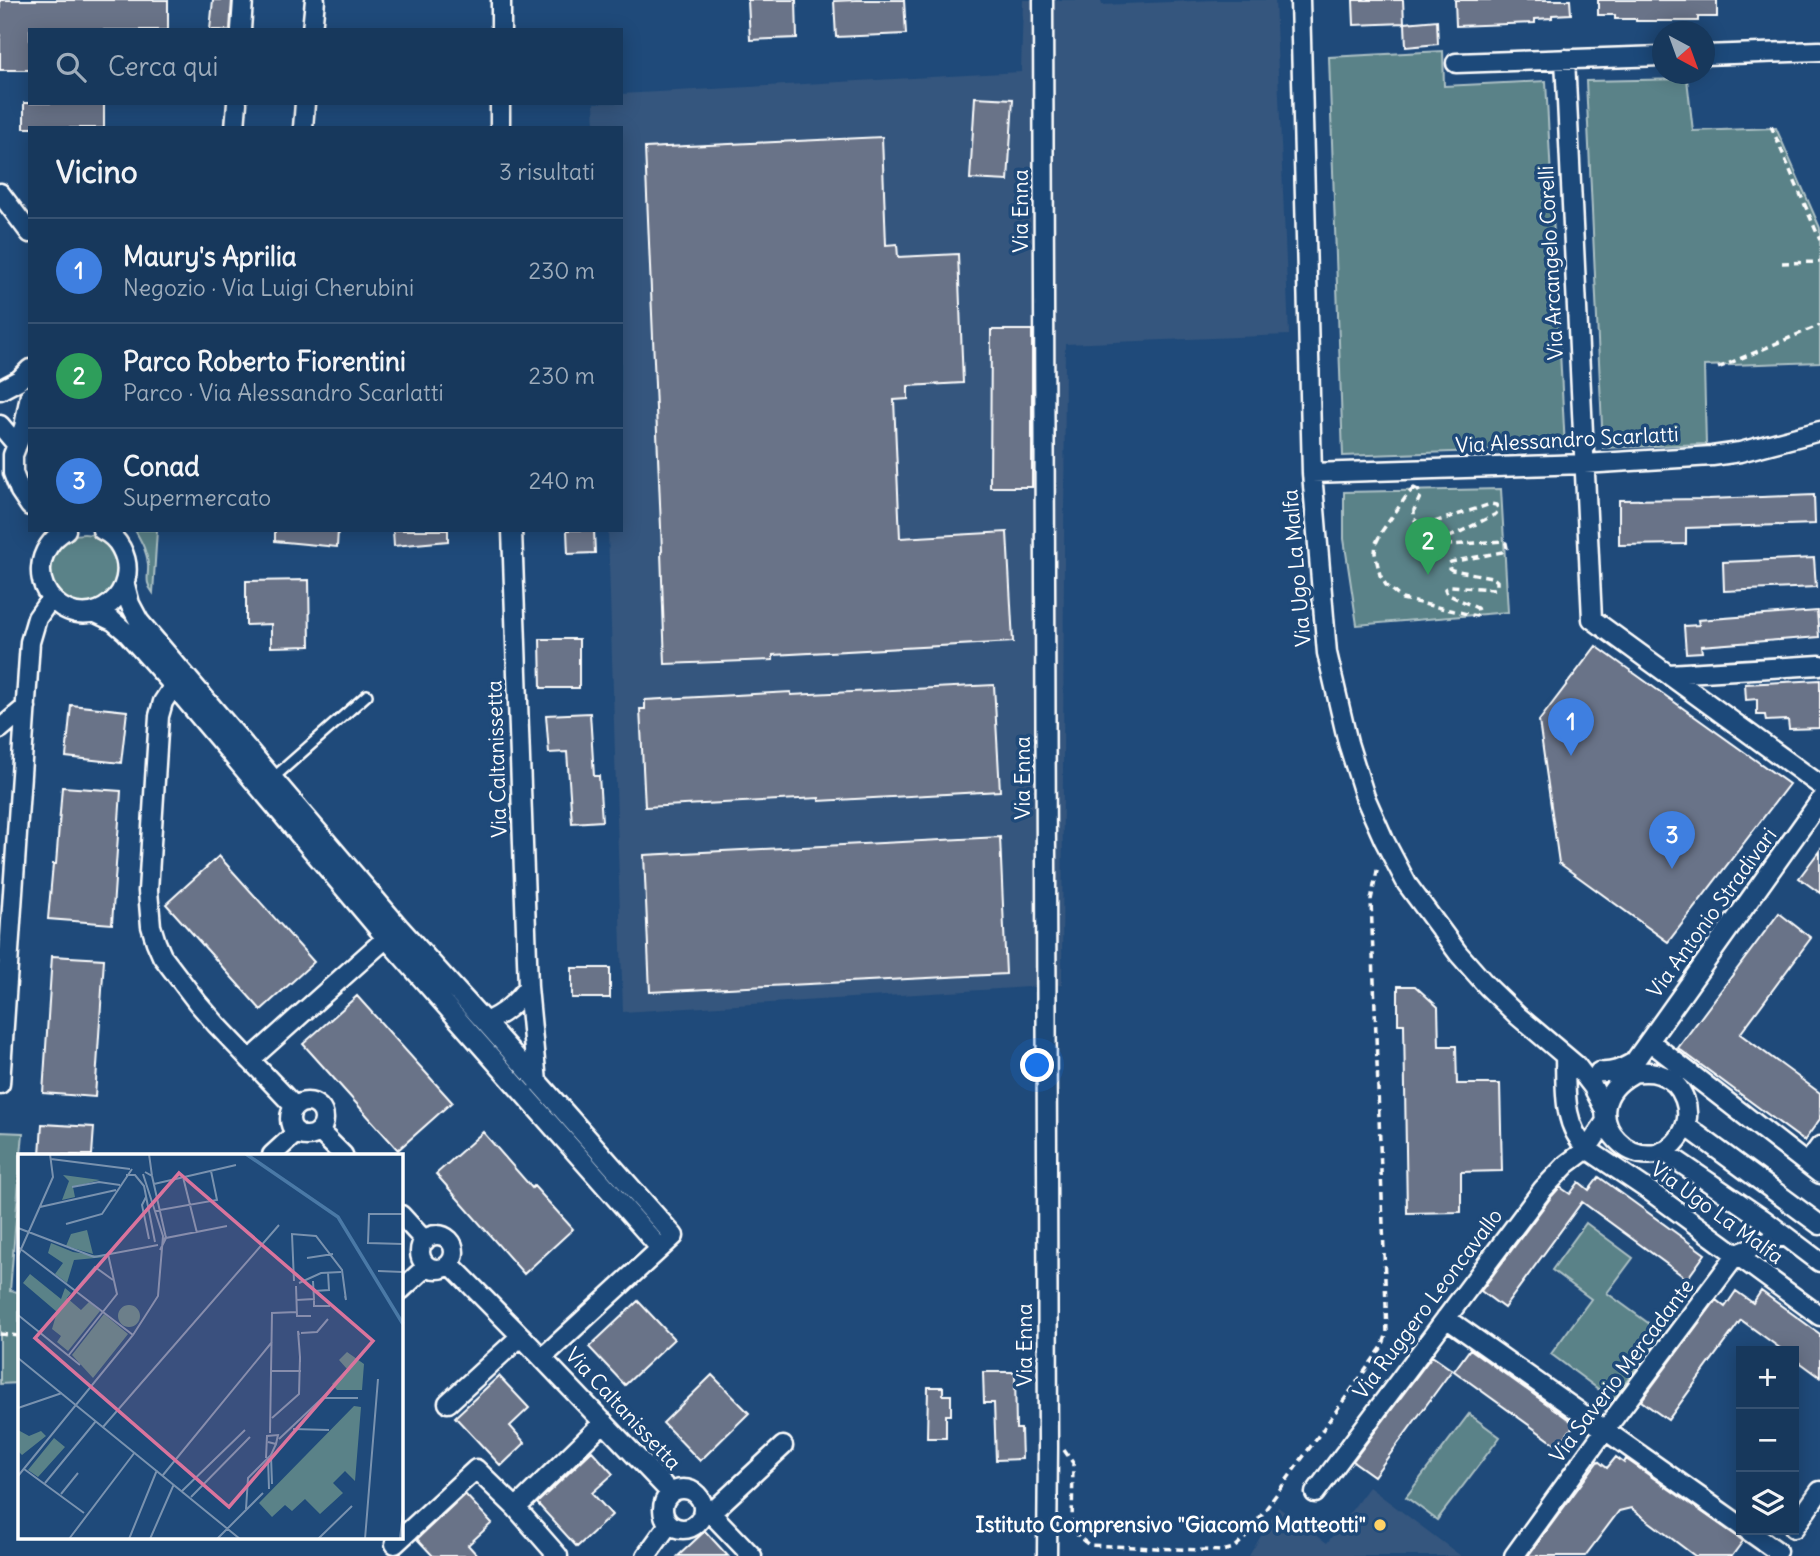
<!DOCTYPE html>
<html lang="it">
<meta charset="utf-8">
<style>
body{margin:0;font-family:Delius,sans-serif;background:#244365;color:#f1f3f6}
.controls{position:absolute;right:21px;bottom:21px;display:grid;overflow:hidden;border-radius:0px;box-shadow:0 4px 18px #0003}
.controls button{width:63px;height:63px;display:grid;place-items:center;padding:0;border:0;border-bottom:2px solid #365272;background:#17385c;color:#f1f3f6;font:35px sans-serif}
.compass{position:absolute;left:1652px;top:21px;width:63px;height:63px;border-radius:50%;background:#17385c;box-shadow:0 4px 18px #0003;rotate:139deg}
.you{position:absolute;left:1038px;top:1066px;width:24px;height:24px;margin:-18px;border:5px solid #fff;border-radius:50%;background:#1a73e8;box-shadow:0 0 0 10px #1a73e833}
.badge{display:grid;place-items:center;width:46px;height:46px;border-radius:50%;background:#ea580c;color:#fff;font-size:23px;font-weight:700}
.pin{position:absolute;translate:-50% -58px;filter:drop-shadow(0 2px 4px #0008)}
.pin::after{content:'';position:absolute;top:37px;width:24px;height:21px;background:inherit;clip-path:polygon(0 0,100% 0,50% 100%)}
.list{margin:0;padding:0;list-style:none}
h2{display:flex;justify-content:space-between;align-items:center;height:91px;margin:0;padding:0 28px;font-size:30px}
h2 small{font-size:23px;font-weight:400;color:#9eacbb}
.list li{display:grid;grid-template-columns:46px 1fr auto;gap:21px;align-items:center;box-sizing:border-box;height:105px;padding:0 28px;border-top:2px solid #365272}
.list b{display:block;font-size:26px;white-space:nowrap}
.list p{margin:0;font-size:23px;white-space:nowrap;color:#9eacbb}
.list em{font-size:23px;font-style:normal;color:#9eacbb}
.icon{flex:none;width:38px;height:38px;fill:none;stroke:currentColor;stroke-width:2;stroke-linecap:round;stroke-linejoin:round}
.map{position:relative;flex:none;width:1820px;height:1556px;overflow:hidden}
.search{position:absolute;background:#17385c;box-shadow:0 4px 18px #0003;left:28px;top:28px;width:595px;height:77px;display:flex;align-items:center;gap:18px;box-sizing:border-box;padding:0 24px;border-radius:0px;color:#9eacbb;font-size:26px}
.panel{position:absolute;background:#17385c;box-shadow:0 4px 18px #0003;left:28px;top:126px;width:595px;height:406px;border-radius:0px}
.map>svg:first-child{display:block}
</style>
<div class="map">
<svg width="1820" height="1556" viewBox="0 0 1820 1556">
<rect width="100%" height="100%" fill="#1f4a7a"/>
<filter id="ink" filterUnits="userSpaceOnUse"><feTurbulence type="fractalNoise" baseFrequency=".0143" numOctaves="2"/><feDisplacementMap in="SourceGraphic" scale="14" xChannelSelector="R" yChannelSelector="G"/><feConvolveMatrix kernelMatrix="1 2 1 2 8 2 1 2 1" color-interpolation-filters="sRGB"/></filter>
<g filter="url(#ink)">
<path fill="#35567e" d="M1023,0H1101L1102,5L1216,0H1275L1289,335L1065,344L1062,985L623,1012L608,530H621V128H595L594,103H621V94L1021,72Z
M1369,1487L1461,1556H1249L1278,1507L1327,1543Z"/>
<path fill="#5a8288" stroke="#acc0c4" stroke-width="2" d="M1443,51L1444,86L1546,81L1565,448L1343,456L1329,57Z
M1687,79L1693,131L1776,128L1820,228V362L1704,366L1706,444L1603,448L1586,81Z
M1501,489L1508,612L1357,625L1344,539V492Z
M135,530H157L153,593C144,581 149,577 148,564C147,551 141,541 135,530Z
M49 569a35 35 0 1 1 70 0a35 35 0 1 1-70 0Z
M0,1132L23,1133L21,1155H19V1181L10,1291L19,1292V1383L0,1384Z
M1586,1223L1633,1258L1607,1293L1662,1333L1613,1400L1551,1354L1591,1299L1552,1270Z
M1469,1414L1500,1437L1437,1520L1406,1497Z"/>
<path fill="#697388" stroke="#fff" stroke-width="2" d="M0,0H168V30H30V70H0Z
M213,0H232L230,30H210Z
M748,0H796L797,38L750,40Z
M856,0H904L906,34L836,37L834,1Z
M1353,0H1403L1404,23L1354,25Z
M1455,0H1570L1571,14L1552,15V18L1535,19V23L1456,26Z
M1598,0H1717V17H1698V21H1636V19H1615V15H1598Z
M1437,20L1438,44L1406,47L1405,23Z
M975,97L1013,99L1008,181L970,179Z
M24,103H104V128H24Z
M882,137L886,245L897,244L898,257L958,254L963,383L908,386V399L894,400L900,538L1007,532L1013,642L773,655V660L665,664L661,552L662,551L645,148Z
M991,330H1032V487H990Z
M1814,495L1815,524L1686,528V544L1619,545V500L1708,499Z
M275,530H338L337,547L275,541Z
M393,530H448V541L394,546Z
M567,530H594L595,553L568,554Z
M1814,558L1816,587L1724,591L1723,562Z
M309,580L310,646L271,647V624L246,625V581Z
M1817,611L1819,637L1701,646L1702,652L1686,653L1684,626L1699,625L1698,620Z
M540,639H579V688H541Z
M1596,646L1789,784L1668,942L1559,863L1539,721Z
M1820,680V728L1789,729L1788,720L1766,721L1765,715H1757V699L1746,700L1745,684Z
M994,685L1000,791L819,801V798L645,807L640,709H645V700L791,692V695Z
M71,705L127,711L121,763L66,757Z
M590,713L594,776H599L602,821L572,823L567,752L549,753L546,715Z
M62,787L121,791L112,924L48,919L53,864H56Z
M1000,837L1006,974L650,992L644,855Z
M1820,850V893L1799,878Z
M219,856L314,962L261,1010L166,904Z
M1779,913L1811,938L1740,1034L1820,1093V1119L1804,1141L1678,1048Z
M52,956L104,959L95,1097L43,1093Z
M572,968H610V998H572Z
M1398,986H1415L1438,1007L1439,1046H1456L1457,1084H1500L1502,1171L1461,1172V1212L1407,1213L1404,1024H1398Z
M357,996L452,1102L398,1150L303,1044Z
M42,1124L94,1127L92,1155H40Z
M483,1132L532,1188L534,1186L573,1229L524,1274L436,1174Z
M1599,1177L1705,1254L1687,1279L1582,1202L1504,1308L1481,1291L1552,1196L1560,1187L1570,1194L1579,1182L1589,1190Z
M1736,1291L1753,1303L1761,1291L1820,1334V1377L1794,1358V1351H1784L1741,1320L1668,1420L1641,1401L1716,1300L1725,1307Z
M638,1301L674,1339L625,1385L589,1347Z
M1470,1349L1575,1424L1558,1446L1454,1371Z
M1432,1356L1452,1370L1374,1476L1353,1461Z
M983,1372H1015L1016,1429H1021L1022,1459L996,1460L994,1403H984Z
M712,1375L749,1413L700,1461L663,1423Z
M499,1376L529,1408L510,1426L525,1443L501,1466L455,1417Z
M928,1387H943V1395H951V1415H946V1438H927Z
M592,1451L613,1474L592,1493L612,1515L577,1547L537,1503Z
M1616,1457L1624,1463L1626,1459L1738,1537L1743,1541L1732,1556H1695L1631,1508L1619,1511L1585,1556H1528L1598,1461L1607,1468Z
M465,1494L492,1523L468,1545L478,1556H433L417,1539Z
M705,1531L728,1556H678Z"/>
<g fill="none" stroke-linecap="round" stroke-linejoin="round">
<defs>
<path id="service" d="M272,779L367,695"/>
<path id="minor" d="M1043,0L1048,1447L1047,1556
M1300,0L1312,473L1327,653L1348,743L1365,797L1384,840L1407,884L1458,953L1487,986L1518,1016L1576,1065L1593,1087L1605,1110
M241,30L243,0
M312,30L315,0
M501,30V0
M1704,55L1820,51
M1565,59L1592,619L1820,785
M1456,63L1662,56
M235,128L237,103
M303,128L305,103
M500,128V103
M0,193L30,233
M0,390L19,380L30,369
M30,395L24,427L13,455V473L20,491L30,506
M0,425L17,445
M1312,473L1584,464L1712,456L1740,452L1820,431
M66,530C52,538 42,552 41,568C40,581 46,594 55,602C92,635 144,591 121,548C117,540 110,534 102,530
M512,530L528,987L537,1082
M125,585L130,604L139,621L399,927L485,1022L674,1236L543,1357
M94,612L113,621L126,632L174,686L386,938L660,1248
M1668,674L1820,665
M178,679L163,702L159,716L148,891L151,926L156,942L162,956L197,1002L216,1024L295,1107
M0,729L26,707
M485,1022C504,1014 516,1003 528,987
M1649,1041L1820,1174
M250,1060L393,932
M1599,1072C1613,1073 1622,1069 1634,1062L1820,801
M1617,1075C1630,1074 1646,1069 1659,1074C1684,1082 1695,1113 1681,1135C1645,1191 1563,1113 1632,1074
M0,1084L30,642L37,618L51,598
M290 1119a17 17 0 1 1 34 0a17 17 0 1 1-34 0Z
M1606,1121L1587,1149L1651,1192L1820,1316
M1686,1126L1820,1225
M319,1131L343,1155
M1663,1151L1763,1219L1820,1262
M272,1155L297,1132
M1807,1164L1820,1146
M401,1215L425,1241
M420 1252a17 17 0 1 1 34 0a17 17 0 1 1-34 0Z
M450,1264L521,1336
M401,1290L427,1266
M1446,1318L1741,1526
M448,1403L521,1336L670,1492
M663 1509a20 20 0 1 1 40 0a20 20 0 1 1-40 0Z
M1315,1493L1543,1189L1567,1164L1587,1149C1562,1124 1566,1089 1565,1056
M704,1506L752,1556
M711,1513L783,1446
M1794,1528L1820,1491
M1747,1530L1777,1551
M395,1544L476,1469L516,1508
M558,1556L516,1508L604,1422
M646,1556L669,1524
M1514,1556L1605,1430L1737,1254L1784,1235"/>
</defs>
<use href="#service" stroke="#fff" stroke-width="14"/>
<use href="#minor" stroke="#fff" stroke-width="23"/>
<path stroke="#fff" stroke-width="3.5" stroke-dasharray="7 5" stroke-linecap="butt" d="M1771,126L1820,240
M1782,263L1820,262
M1718,368L1820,325
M1414,488L1418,490L1421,495L1414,510V519L1422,526L1491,504L1496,505L1498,508L1496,514L1448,538L1446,541L1450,545L1502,541L1506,543L1507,548L1502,552L1451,562L1448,564L1449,568L1452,570L1492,577L1497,581V586L1493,589L1450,586L1445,589L1447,594L1477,608L1479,613L1476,616L1402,599L1386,585L1380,575L1375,553L1376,543L1382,531L1408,494Z
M0,1334L19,1336
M1064,1450L1073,1463L1072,1526L1079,1537L1089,1545L1222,1551L1234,1548L1245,1538L1382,1347L1387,1333L1371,900L1378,866"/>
<use href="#service" stroke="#1f4a7a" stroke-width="9"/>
<use href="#minor" stroke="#1f4a7a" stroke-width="18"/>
</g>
</g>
<circle fill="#ffd166" stroke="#1f4a7a" stroke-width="2.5" cx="1380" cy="1525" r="7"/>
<g text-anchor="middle" stroke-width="7" stroke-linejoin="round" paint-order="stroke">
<g font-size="21" fill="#fff" stroke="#1f4a7a">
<text transform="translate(1021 211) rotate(-90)" y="7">Via Enna</text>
<text transform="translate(1551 263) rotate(-93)" y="7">Via Arcangelo Corelli</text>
<text transform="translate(1567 440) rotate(-3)" y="7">Via Alessandro Scarlatti</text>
<text transform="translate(1297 568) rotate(-95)" y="7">Via Ugo La Malfa</text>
<text transform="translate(497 759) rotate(-92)" y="7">Via Caltanissetta</text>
<text transform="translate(1023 778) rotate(-90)" y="7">Via Enna</text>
<text transform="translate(1712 913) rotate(-54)" y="7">Via Antonio Stradivari</text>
<text transform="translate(1717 1213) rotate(36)" y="7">Via Ugo La Malfa</text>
<text transform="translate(1428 1304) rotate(-53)" y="7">Via Ruggero Leoncavallo</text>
<text transform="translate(1025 1345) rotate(-90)" y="7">Via Enna</text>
<text transform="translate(1622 1371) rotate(-53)" y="7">Via Saverio Mercadante</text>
<text transform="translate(623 1409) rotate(47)" y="7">Via Caltanissetta</text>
</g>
<g font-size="21" font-weight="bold" fill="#fff" stroke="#1f4a7a" text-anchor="end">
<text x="1366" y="1532">Istituto Comprensivo "Giacomo Matteotti"</text>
</g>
</g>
<g transform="translate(18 1154)">
<rect width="385" height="385" fill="#1f4a7a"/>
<path d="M45,21L82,26L55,33L57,43L44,46L51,27ZM69,76L75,100L48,92L53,80ZM33,89L55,98L88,103L56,106L49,129L37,120L45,109L30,99ZM12,120L43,145L47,134L53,139L49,144L63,156L71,148L82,157L50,197L39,188L43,182L34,175L39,158L5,129ZM100 162a11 11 0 1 1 22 0a11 11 0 1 1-22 0ZM86,160L110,180L75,224L54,201ZM329,198L346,210L344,236H319L314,230L329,215L321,206ZM336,252L343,253L337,327L327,317L315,329L325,339L302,360L287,345L274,357L267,351L254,363L241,349ZM0,276L11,282L23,277L28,282L4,301L0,297ZM36,284L47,293L20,323L10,316Z" fill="#5a8288"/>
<path fill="none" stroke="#4a79a6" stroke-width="3.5" d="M228,0L320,63L385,170"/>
<path fill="none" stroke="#7992af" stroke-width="2" d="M131,0L134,22M33,5L112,15M127,18L134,22L148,84L144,85M108,21H117L126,32L137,88M165,23L179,79M136,30L218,11M54,33L81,28L102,31M128,43L124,51L131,85M22,53L98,36M136,57L199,46L193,17M385,60H351L350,89L385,90M48,70L84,60L114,15M0,74L76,103L140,91M0,93L115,181M142,96L148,84L209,72M0,102L35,23L32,0M289,104L315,100M360,117L385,118M276,127L274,80L298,82L324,116L328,146L327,142M281,129L303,119L323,118M278,132L279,162H293M296,137L311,136L310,118M56,138L77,113L95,126M296,145V152H312M278,146L296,145L295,127M0,161L62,211M283,179L299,178L310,165M281,181L280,177L282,203M50,202L99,140L90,100M0,204L222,385M254,217H283M306,244H340M0,254L44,239M254,264L281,240L282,203V208M85,273L261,71M275,275L311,276M252,279L254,159L279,158M261,285L316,233M253,302L254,330M248,304L249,282L260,281L258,290L250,288M250,304L251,335M6,315L66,359M145,321L254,188M0,322L115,181L140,142L145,82L125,20M27,329L78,267M164,337L227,276M43,340L60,319M173,343L232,283M228,355L230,324L253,301L258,290M51,385L117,298M111,385L139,316M132,385L156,330M199,385L245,339M300,385L334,352M347,385L360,225M382,385L385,358"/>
<path fill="#da749d" fill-opacity="0.15" stroke="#da749d" stroke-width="3.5" d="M161,19L355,187L211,353L17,184Z"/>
<rect width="385" height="385" fill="none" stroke="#fff" stroke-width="3.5"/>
</g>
</svg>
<div class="controls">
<button>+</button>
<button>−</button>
<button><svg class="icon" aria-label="layers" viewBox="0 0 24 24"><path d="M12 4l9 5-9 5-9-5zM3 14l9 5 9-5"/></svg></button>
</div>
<svg class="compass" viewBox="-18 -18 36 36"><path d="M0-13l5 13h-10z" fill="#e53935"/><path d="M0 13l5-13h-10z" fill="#9eacbb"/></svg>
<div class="you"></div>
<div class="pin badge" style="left:1571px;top:756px;background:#3f7fe0">1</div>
<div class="pin badge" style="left:1428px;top:575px;background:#2e9e5b">2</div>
<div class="pin badge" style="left:1672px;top:869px;background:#3f7fe0">3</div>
<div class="search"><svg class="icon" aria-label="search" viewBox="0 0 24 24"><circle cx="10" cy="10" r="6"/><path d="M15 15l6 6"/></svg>Cerca qui</div>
<section class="panel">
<h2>Vicino<small>3 risultati</small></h2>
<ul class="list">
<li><span class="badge" style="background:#3f7fe0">1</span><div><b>Maury's Aprilia</b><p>Negozio · Via Luigi Cherubini</p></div><em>230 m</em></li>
<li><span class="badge" style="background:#2e9e5b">2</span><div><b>Parco Roberto Fiorentini</b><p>Parco · Via Alessandro Scarlatti</p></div><em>230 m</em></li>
<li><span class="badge" style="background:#3f7fe0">3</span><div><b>Conad</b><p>Supermercato</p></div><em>240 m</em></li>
</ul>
</section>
</div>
